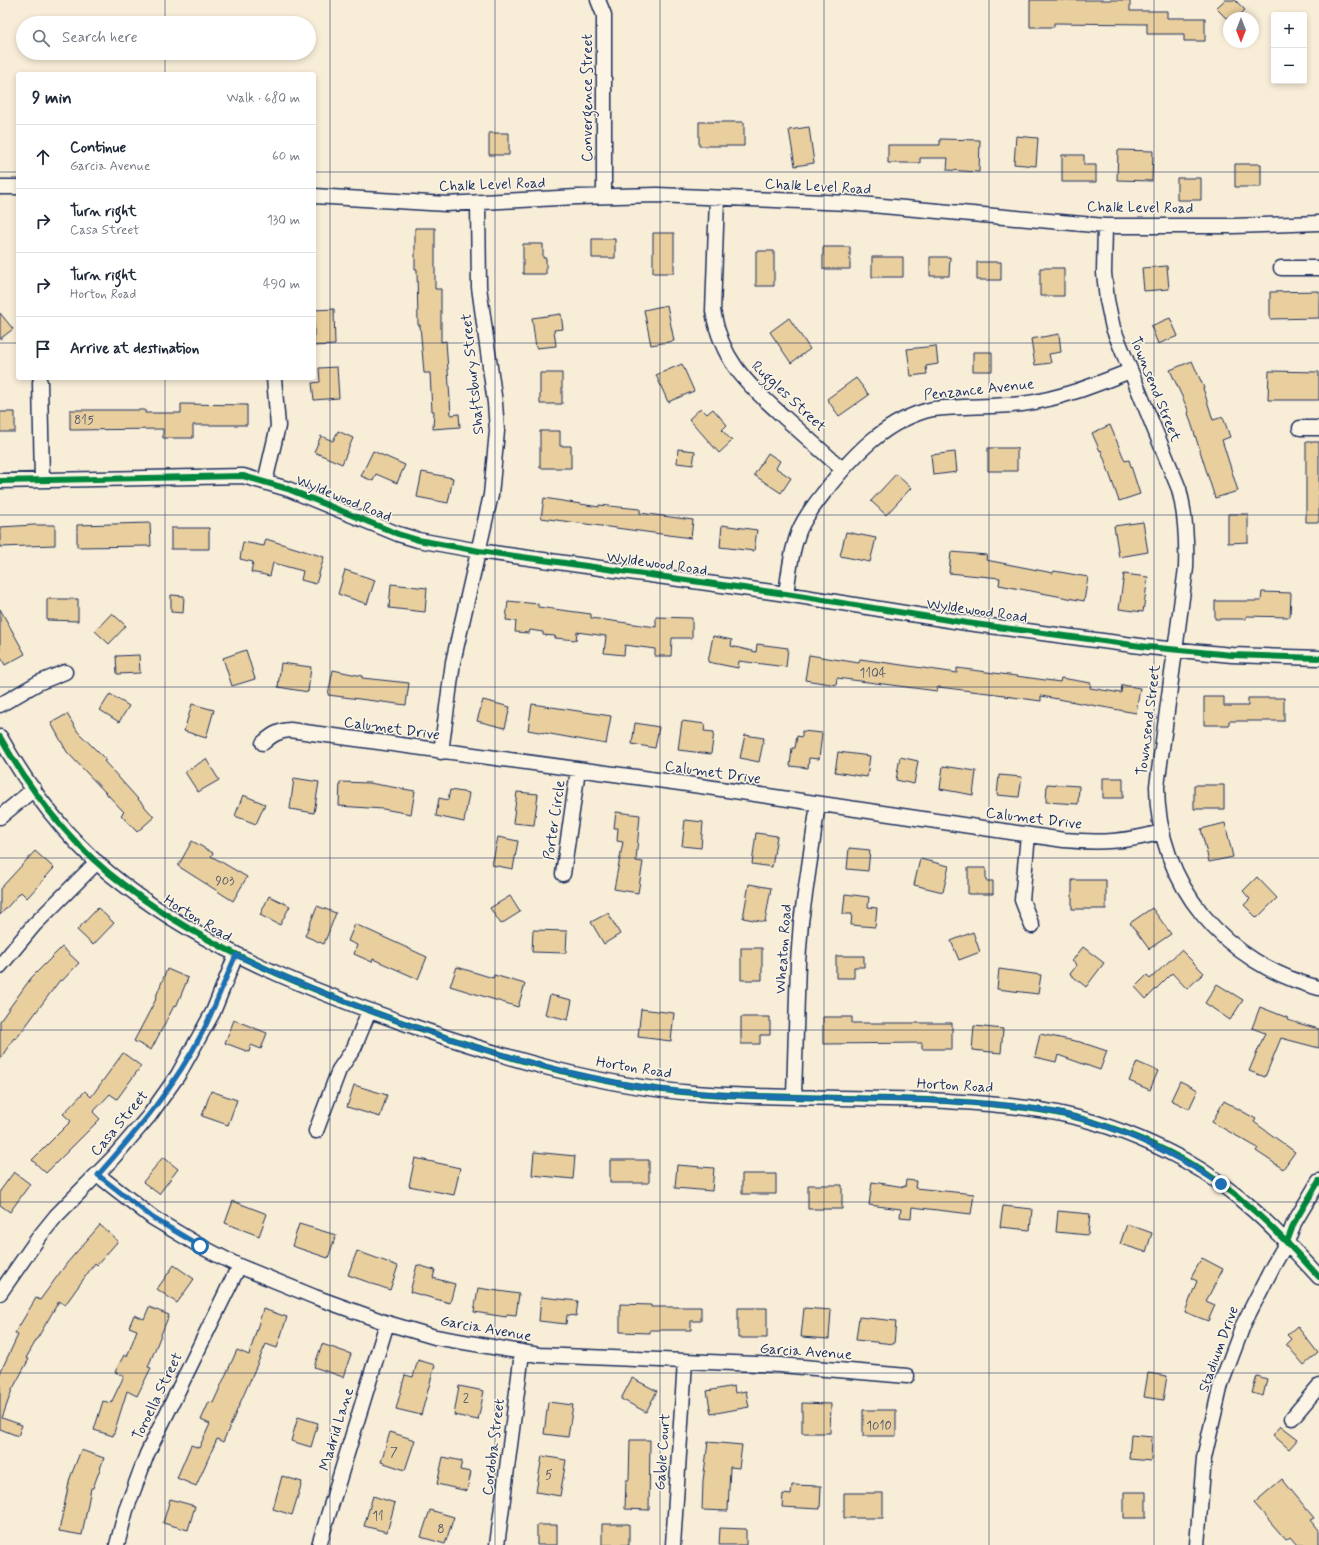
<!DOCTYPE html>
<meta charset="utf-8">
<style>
body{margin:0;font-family:Mynerve,sans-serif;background:#f2f2f3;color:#1f2937}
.controls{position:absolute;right:12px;top:12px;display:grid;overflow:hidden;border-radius:4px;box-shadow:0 2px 6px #0003}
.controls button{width:36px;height:36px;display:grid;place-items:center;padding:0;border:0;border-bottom:1px solid #e0e1e3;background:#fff;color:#1f2937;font:20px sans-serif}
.compass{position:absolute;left:1223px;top:12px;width:36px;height:36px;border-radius:50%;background:#fff;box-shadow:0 2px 6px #0003;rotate:180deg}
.stop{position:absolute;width:12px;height:12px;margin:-9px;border:3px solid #1f6fb2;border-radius:50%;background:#fff}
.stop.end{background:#1f6fb2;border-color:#fff;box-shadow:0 1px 4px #0008}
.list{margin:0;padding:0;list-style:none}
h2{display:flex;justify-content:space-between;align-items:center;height:52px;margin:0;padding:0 16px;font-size:17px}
h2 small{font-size:13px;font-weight:400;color:#747a83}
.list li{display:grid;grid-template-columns:26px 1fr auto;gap:12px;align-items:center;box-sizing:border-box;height:64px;padding:0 16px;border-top:1px solid #e0e1e3}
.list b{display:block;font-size:15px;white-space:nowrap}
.list p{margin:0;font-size:13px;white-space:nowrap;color:#747a83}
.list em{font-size:13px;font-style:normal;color:#747a83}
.icon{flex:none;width:22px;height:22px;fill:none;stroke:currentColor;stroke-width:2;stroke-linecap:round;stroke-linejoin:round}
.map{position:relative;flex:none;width:1319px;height:1545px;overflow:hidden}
.search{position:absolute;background:#fff;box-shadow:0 2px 6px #0003;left:16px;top:16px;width:300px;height:44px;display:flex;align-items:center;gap:10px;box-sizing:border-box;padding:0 14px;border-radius:22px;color:#747a83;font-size:15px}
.panel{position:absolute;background:#fff;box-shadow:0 2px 6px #0003;left:16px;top:72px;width:300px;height:308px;border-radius:4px}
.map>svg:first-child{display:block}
</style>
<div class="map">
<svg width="1319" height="1545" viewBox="0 0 1319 1545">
<rect width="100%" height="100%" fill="#f8edd7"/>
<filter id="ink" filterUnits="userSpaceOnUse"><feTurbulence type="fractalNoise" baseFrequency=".025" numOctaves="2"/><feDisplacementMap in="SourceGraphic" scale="8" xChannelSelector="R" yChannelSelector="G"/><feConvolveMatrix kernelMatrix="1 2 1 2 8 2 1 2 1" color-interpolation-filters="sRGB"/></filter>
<g filter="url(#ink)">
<path fill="#eacf9e" stroke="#1b2f5e" d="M1030,0H1130V11H1167V18H1205V41H1184V34H1147V24L1054,23V27H1030Z
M1225,0H1235L1245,10L1237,18H1226L1216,8Z
M699,122H744V146H699Z
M809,127L814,163L795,166L789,130Z
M489,133H509V155H489Z
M1016,136L1038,138L1036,166L1014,164Z
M940,139L980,140L979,172L947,170L948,158H920V163H888V145H940Z
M1118,150L1153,151L1152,181L1117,180Z
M1062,155H1084V165H1096V182H1062Z
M1235,164H1261V187H1235Z
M1177,178H1201V200H1177Z
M415,228H435V289H441V342L446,341L451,415L459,414L460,427L433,429L434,411H432L430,373H424L420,325H418L417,269H415Z
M653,233H674V273H653Z
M592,239H615V258H592Z
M523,244H543V258H546V274H523Z
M823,247H850V269H823Z
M756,251H774V286H756Z
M872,257H903V277H872Z
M930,257H950L949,276H930Z
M977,262H1001V280H977Z
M1167,266L1169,289L1144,291L1142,268Z
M1040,268H1064V296H1040Z
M1319,291V318L1270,319V292Z
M667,305L674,341L651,345L644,310Z
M334,309L335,345L314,346V310Z
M0,313L13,329L0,339Z
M561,314L563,329L554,330L556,346L536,348L532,318Z
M789,318L810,349L791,363L770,332Z
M1170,318L1178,336L1158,344L1151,326Z
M1059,334L1061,352L1049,354L1051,363L1035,365L1031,339Z
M936,346L938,364L926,366L927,374L911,376L907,349Z
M973,352H992V371H973Z
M1192,361L1204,388H1203L1213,420L1223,417L1230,437L1222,440L1238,491L1215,498L1188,413L1189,412L1170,370Z
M682,364L694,391L668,402L656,375Z
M337,367L339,398L314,400L312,383L320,382L319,368Z
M1269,371L1319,372V400H1268Z
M540,373H562V404H540Z
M856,378L869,395L839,416L827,399Z
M181,404L247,405V425H193V438H163V429L70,430V410H145V413H181Z
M701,408L707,414L713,409L727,425L722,430L732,441L719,453L689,419Z
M0,412H15V432H0Z
M1110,425L1125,461L1129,460L1140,494L1119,501L1101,450L1100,451L1092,433Z
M338,431L353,438L342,464L314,452L321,436L333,441Z
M540,431H560V446H571V468H540Z
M1306,442H1319V522H1306Z
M988,448H1017V471H988Z
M678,449L695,451L693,465L677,463Z
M373,451L405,465L397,483L376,474L373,481L361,476Z
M955,452L957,472L933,475L931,455Z
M768,453L780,461L776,468L791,478L781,493L754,475Z
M422,472L453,478L448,503L417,497Z
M896,474L911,488L886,515L871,501Z
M544,498L599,507V505L640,509V513L693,520L691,538L541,518Z
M1228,514H1248V542L1228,543Z
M1143,522L1148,552L1119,557L1114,526Z
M150,523L151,546L77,547V525Z
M34,525H55V545L0,547V527Z
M722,525L757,530L754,551L720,547Z
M171,528H209V549H171Z
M846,532L876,538L870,562L840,556Z
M266,539L324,557L316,584L301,580L303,571L273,563L270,576L251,572L253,562L240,559L243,542L264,546Z
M951,552L987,555L986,560L1053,573L1054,571L1088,577L1084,601L999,585L1000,578L949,573Z
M345,570L375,580L367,604L338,594Z
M1124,574L1148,577L1143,612L1119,609Z
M391,584L427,588L425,612L389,608Z
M1262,592L1291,593L1290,617L1246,616V619H1215V601H1261Z
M171,595L184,596L183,613L171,612Z
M47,599H78V621L47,620Z
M508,601L538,604V607L591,614V618L656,627V617L692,618V638H672L671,656H655V649L625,645L624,655L604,653L606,636L577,632L576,640L555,638V636L543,635V632L530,630L529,633L515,632L516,621L506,620Z
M0,609L25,654L5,665L0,656Z
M112,613L126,626L109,644L95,631Z
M713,636L732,640L731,646L756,652L757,644L788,648L786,667L739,661L738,668L708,662Z
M246,650L255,679L232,686L223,658Z
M139,655L140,673L117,674L116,656Z
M809,655L859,663L860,659L957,673V668L1060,682L1061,678L1091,683L1090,688L1121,693L1122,685L1140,688L1136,713L1041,696V701L1005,696V695L938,687L937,691L837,678L836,685L805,680Z
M281,663L311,667L308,692L278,687Z
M333,670L362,676V678L409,683L406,705L328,695Z
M110,694L129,706L119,722L100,710Z
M1204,697H1224V706H1248V698H1284V721H1229V725H1204Z
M483,700L510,707L505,728L477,721Z
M192,704L214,710L206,738L184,731Z
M532,704L611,716L606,744L528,730Z
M67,714L78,732L106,760L104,761L154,817L137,832L121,815L124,812L67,752L51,723Z
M682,721L705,724L704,731L714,732L711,754L678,750Z
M635,723L659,727L655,748L632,744Z
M802,731L822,733L819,759L809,758L808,768L790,766L792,748H795L797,736L802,737Z
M745,735L764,738L759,762L740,758Z
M838,752L870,756L867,777L835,772Z
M900,757L918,761L914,784L896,780Z
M206,759L219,780L198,792L185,772Z
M943,766L976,771L973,795L940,789Z
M999,775L1022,777L1019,797L997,795Z
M294,778L319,782L314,813L290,809Z
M1103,778H1123V798H1103Z
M340,782L369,783L415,791L411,814L383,809L339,806Z
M1047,784L1079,786L1078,804L1046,802Z
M1194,785H1224V809H1194Z
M450,790L469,793L464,822L436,816L439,798L448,800Z
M517,792L538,794L534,825L513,823Z
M243,795L265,804L256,824L235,816Z
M616,812L640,815L636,861L643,862L638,893L614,889L623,842L617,841L618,828H614Z
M685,820L703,822L701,848L682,846Z
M1225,823L1233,857L1209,862L1201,829Z
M756,833L777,836L772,867L752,864Z
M498,837L518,841L513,869L492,865Z
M192,841L213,853L211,856L247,877L233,901L178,866Z
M849,848L870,850L868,871L847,869Z
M35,851L54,868L27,898L21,892L0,915V889Z
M920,859L949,866L943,892L914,885Z
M968,868H986V881H993V894H968Z
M1257,877L1277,898L1257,918L1244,905L1250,899L1243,891Z
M1072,880H1106V909H1072Z
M749,884L771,888L765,922L743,918Z
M845,894L869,897L868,907L877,908L875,927L851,925L852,914H843Z
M269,896L290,906L280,925L260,915Z
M510,896L520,912L501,924L490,908Z
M317,906L336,913L324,944L305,936Z
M98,908L114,923L93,945L77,930Z
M1152,908L1171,934L1149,949L1130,923Z
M608,913L620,934L604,944L591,922Z
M355,924L427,957L418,979L373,959L372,962L354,954L357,945L348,941Z
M533,930L567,931L566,953L532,952Z
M973,932L980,952L959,960L951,941Z
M62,947L79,963L62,981L60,980L16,1039L14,1038L0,1059V1021L31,978Z
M1083,947L1104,963L1086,987L1070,974L1077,965L1072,961Z
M741,948H762V980H741Z
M1181,950L1204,973L1187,989L1172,973L1146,999L1135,987L1147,975L1150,979Z
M836,956H864V967H854V978H836Z
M457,967L493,978L494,975L525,984L518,1007L450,986Z
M167,969L188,978L176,1007L174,1006L151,1050L134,1041L156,999H155Z
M999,969L1041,975L1038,994L997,989Z
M1217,984L1243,1000L1230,1020L1205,1003Z
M550,995L572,1000L568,1020L545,1014Z
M1260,1007L1288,1018L1287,1020L1319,1029V1048L1281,1038L1265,1077L1249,1071L1265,1033L1252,1028Z
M641,1009L674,1013L671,1041L638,1037Z
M741,1017H770V1035H760V1044H741Z
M823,1017H852V1023H952V1049H922V1043L823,1044Z
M234,1020L267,1033L261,1049L251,1045L249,1052L225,1043Z
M974,1026L1003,1029L1001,1053L972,1050Z
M1040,1034L1080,1042L1107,1051L1100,1070L1058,1055L1056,1062L1035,1057Z
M123,1053L141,1066L117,1099L110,1094L93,1112L100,1119L46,1173L32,1160L71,1121L63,1114L85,1091L91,1097Z
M1137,1062L1158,1071L1150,1090L1129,1081Z
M1180,1081L1198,1090L1189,1109L1171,1100Z
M354,1085L387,1095L380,1117L347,1107Z
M211,1091L237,1100L228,1125L202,1116Z
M1224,1101L1256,1119L1254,1122L1295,1152L1283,1169L1256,1151L1258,1148L1212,1122Z
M534,1152L575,1156L573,1179L532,1175Z
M163,1157L178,1169L159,1194L143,1182Z
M415,1158L460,1168L454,1195L409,1186Z
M610,1160H649V1183H610Z
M677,1165L714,1168L712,1191L675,1188Z
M14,1172L30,1184L10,1212L0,1205V1191Z
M742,1174H776V1194H742Z
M906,1180L916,1181L915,1188L974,1194L971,1214L912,1207L911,1218L900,1217L901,1209L869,1205L872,1182L905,1187Z
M808,1185H842V1209H808Z
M233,1201L267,1214L259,1236L225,1223Z
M1003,1206L1032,1209L1030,1230L1000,1227Z
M1058,1211L1090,1214L1088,1235L1056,1232Z
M299,1224L336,1235L328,1258L292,1246Z
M1127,1224L1152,1233L1146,1252L1120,1244Z
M100,1225L118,1241L97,1265L95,1263L65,1305L59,1301L26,1358L29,1359L12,1390L2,1418L22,1425L18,1436L0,1429V1373L18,1335L15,1333L36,1298L40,1300L67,1263Z
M357,1251L398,1266L390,1290L348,1275Z
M1202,1258L1223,1269L1206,1301L1215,1305L1208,1321L1185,1312L1197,1281L1191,1278Z
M174,1265L194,1279L177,1303L157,1289Z
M417,1265L435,1270L433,1278L455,1284L450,1303L410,1292Z
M478,1288L519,1294L516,1315L507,1314L506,1317L474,1312Z
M541,1297L578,1301L576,1316L567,1315L566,1324L539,1321Z
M620,1304L651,1305V1307H701V1321H691V1330H650V1333L620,1332Z
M149,1307L169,1315L148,1367L151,1368L137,1396L127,1391L113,1436L94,1430L103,1401L111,1403L124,1376L115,1372L124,1355L127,1357L137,1330L129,1327L134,1315L144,1319Z
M738,1308H767V1338H738Z
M804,1308L831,1310L829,1339L801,1337Z
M263,1309L287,1317L277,1348L266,1344L223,1442L217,1439L196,1486L177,1478L191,1445L199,1448L210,1424L201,1420L209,1402L213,1403L237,1350L249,1355Z
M859,1317L896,1321L894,1344L856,1340Z
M1297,1326L1318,1353L1304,1365L1286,1344L1291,1339L1287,1335Z
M322,1344L351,1354L343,1377L314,1367Z
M418,1360L435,1365L421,1415L396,1409L405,1375L413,1377Z
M1148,1373L1167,1376L1163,1400L1144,1397Z
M1257,1376L1267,1379L1263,1396L1252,1393Z
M632,1378L657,1391L646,1412L621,1399Z
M459,1386L484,1391L478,1420L454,1415Z
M734,1386L735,1393L746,1391L749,1407L711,1414L707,1391Z
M548,1402L573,1405L568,1437L544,1434Z
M802,1403L831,1404L830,1433H802Z
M863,1410H896V1436H863Z
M298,1417L318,1423L311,1447L291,1441Z
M1281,1426L1298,1439L1289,1449L1273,1435Z
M390,1432L415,1440L405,1470L381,1462Z
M1131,1435L1152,1437L1151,1461L1129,1459Z
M630,1440H650L649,1510L625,1509L626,1480H629Z
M708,1442L742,1445L739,1468L730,1467L728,1511L702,1510L703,1481Z
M81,1450L104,1458L93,1488H91L82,1535L59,1531L70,1478Z
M542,1456L566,1460L560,1496L536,1492Z
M443,1457L462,1461L460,1470L471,1472L467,1491L437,1484Z
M282,1476L302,1482L292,1515L273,1509Z
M1282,1479L1314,1518L1310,1520L1319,1531V1545H1297L1290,1537L1286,1540L1254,1503Z
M792,1485L821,1486L820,1509L782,1507L783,1494L791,1495Z
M1124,1492H1146V1518H1124Z
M844,1493H883V1518H844Z
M373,1496L395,1503L387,1532L364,1526Z
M170,1499L195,1506L188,1530L163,1523Z
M430,1510L454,1517L445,1544L421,1537Z
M602,1524H629V1545H602Z
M537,1525H557V1545H537Z
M720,1528L746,1529V1545H719Z"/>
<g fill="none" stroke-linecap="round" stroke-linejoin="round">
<defs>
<path id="minor" d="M598,0L604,15V196
M0,187H18
M314,196L446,204L577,197L657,195L849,203L1105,226H1233L1319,223
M717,198L713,311C722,363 748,384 785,418C804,435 823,452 842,469
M1105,226L1104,273L1107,300L1113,328L1179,489C1186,516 1187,540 1186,568L1157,786C1157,884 1225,964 1319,988
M1281,268H1319
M40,382L42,480
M1300,428H1319
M0,481L243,476L288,489L398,534L418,540L479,551L786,594L967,623L1148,647L1232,655L1319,658
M265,482L278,426L274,378
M786,594C789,573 791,552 799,531C805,516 816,503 826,490C854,454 887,419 933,409C963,406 992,407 1022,404C1060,399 1095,385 1130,371
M0,705L38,683L65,672
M0,737C31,792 73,847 124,885C211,952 315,992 418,1028C507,1058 599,1086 694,1093C778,1099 863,1097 947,1101C987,1104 1027,1106 1066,1115C1107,1124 1147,1140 1184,1160C1237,1189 1279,1233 1319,1277
M263,743C272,735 278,731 290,730L680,783L1064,840C1098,843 1128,842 1161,832
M441,752L453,662L491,495L497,431L495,403L479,287L478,203
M0,817L34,789
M1028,835L1022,900L1032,926
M563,874L578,770
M0,966L34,925L97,862
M794,1096L798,962L801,922L818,804
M316,1131L339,1070L354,1048L369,1011
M98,1175L153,1218L200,1246L239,1266L315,1297L387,1323L435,1337L539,1355L780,1365L907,1376
M0,1293L39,1237L56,1216L112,1159L149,1116L178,1075L213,1012L236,955
M1292,1418L1319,1386
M117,1545L126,1510L147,1454L239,1266
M319,1545L387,1323
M497,1545L522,1353
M673,1545L685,1362
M1197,1545L1204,1458L1221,1384L1244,1323L1273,1266L1287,1242L1294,1223L1319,1181"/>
</defs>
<use href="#minor" stroke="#1b2f5e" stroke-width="17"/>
<use href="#minor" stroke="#fcf5e5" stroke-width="14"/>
<defs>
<path id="cycleway" d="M0,481L243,476L288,489L398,534L418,540L479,551L786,594L967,623L1148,647L1232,655L1319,658
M0,737C31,792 73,847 124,885C211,952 315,992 418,1028C507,1058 599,1086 694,1093C778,1099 863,1097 947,1101C987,1104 1027,1106 1066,1115C1107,1124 1147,1140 1184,1160C1237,1189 1279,1233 1319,1277
M1287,1242L1294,1223L1319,1181"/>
</defs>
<use href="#cycleway" stroke="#fcf5e5" stroke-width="8"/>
<use href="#cycleway" stroke="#00873e" stroke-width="6"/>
</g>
</g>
<g fill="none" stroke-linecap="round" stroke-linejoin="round" filter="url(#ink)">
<path stroke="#1f6fb2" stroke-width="5" d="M200,1246L153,1218L98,1175C137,1131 175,1086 202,1033C215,1008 224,981 236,955C317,992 400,1024 486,1050C542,1066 598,1081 656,1089C752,1100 849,1096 945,1101C986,1104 1027,1105 1067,1115C1123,1128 1173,1153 1221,1184"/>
</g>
<path fill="none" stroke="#1b2f5e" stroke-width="1" stroke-opacity="0.55" d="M165,0V23M330,0V1545M495,0V1545M660,0V1545M824,0V1545M989,0V1545M1154,0V1545M165,53V74M0,172H18M314,172H1319M0,343H18M314,343H1319M165,378V1545M0,515H1319M0,687H1319M0,858H1319M0,1030H1319M0,1202H1319M0,1373H1319"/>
<g text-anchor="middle" stroke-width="3" stroke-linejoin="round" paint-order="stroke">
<g font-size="13" fill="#4f576e">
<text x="84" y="424">815</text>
<text x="873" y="677">1104</text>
<text x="225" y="885">903</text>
<text x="466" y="1402">2</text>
<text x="879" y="1430">1010</text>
<text x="394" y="1456">7</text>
<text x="549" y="1479">5</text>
<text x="378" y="1520">11</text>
<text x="441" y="1533">8</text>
</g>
<g font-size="15" fill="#1b2f5e" stroke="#fcf5e5">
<text transform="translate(587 98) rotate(-90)" y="5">Convergence Street</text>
<text transform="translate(492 184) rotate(-2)" y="5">Chalk Level Road</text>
<text transform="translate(818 186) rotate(3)" y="5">Chalk Level Road</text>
<text transform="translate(1140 207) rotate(1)" y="5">Chalk Level Road</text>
<text transform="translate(472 374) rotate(-96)" y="5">Shaftsbury Street</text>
<text transform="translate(979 389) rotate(-6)" y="5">Penzance Avenue</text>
<text transform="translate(1156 389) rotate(68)" y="5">Townsend Street</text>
<text transform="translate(789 396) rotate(43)" y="5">Ruggles Street</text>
<text transform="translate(344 498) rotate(22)" y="5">Wyldewood Road</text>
<text transform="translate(657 563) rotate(8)" y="5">Wyldewood Road</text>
<text transform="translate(977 610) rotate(8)" y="5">Wyldewood Road</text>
<text transform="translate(1148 720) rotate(-83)" y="5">Townsend Street</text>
<text transform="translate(392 728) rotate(8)" y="5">Calumet Drive</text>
<text transform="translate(713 772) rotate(8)" y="5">Calumet Drive</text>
<text transform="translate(1034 818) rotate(7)" y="5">Calumet Drive</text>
<text transform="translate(554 820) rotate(-82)" y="5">Porter Circle</text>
<text transform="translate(198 918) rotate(31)" y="5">Horton Road</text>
<text transform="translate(783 949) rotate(-86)" y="5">Wheaton Road</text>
<text transform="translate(634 1067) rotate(9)" y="5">Horton Road</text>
<text transform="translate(955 1085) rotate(3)" y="5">Horton Road</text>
<text transform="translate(119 1123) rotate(-50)" y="5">Casa Street</text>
<text transform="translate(486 1328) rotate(10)" y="5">Garcia Avenue</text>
<text transform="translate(1218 1349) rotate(-70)" y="5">Stadium Drive</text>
<text transform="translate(806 1351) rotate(4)" y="5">Garcia Avenue</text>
<text transform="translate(157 1396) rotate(-64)" y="5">Toroella Street</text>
<text transform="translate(336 1429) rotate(-73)" y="5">Madrid Lane</text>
<text transform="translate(493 1447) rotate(-83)" y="5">Cordoba Street</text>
<text transform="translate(662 1452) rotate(-86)" y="5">Gable Court</text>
</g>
</g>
</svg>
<div class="controls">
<button>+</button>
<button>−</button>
</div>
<svg class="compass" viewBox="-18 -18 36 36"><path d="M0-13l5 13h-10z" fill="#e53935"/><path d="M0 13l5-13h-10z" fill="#747a83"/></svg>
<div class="stop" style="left:200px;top:1246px"></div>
<div class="stop end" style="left:1221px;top:1184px"></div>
<div class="search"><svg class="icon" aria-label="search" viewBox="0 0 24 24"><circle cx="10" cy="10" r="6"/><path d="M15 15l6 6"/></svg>Search here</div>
<section class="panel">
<h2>9 min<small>Walk · 680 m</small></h2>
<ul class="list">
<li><svg class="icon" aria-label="ahead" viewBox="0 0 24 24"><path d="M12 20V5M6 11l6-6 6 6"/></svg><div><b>Continue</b><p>Garcia Avenue</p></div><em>60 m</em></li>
<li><svg class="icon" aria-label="right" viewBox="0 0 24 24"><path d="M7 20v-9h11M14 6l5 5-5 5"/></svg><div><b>Turn right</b><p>Casa Street</p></div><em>130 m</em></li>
<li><svg class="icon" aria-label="right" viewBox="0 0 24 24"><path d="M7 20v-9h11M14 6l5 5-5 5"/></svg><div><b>Turn right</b><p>Horton Road</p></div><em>490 m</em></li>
<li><svg class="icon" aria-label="arrive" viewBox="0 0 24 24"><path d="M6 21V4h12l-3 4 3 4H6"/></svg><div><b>Arrive at destination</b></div></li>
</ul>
</section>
</div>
